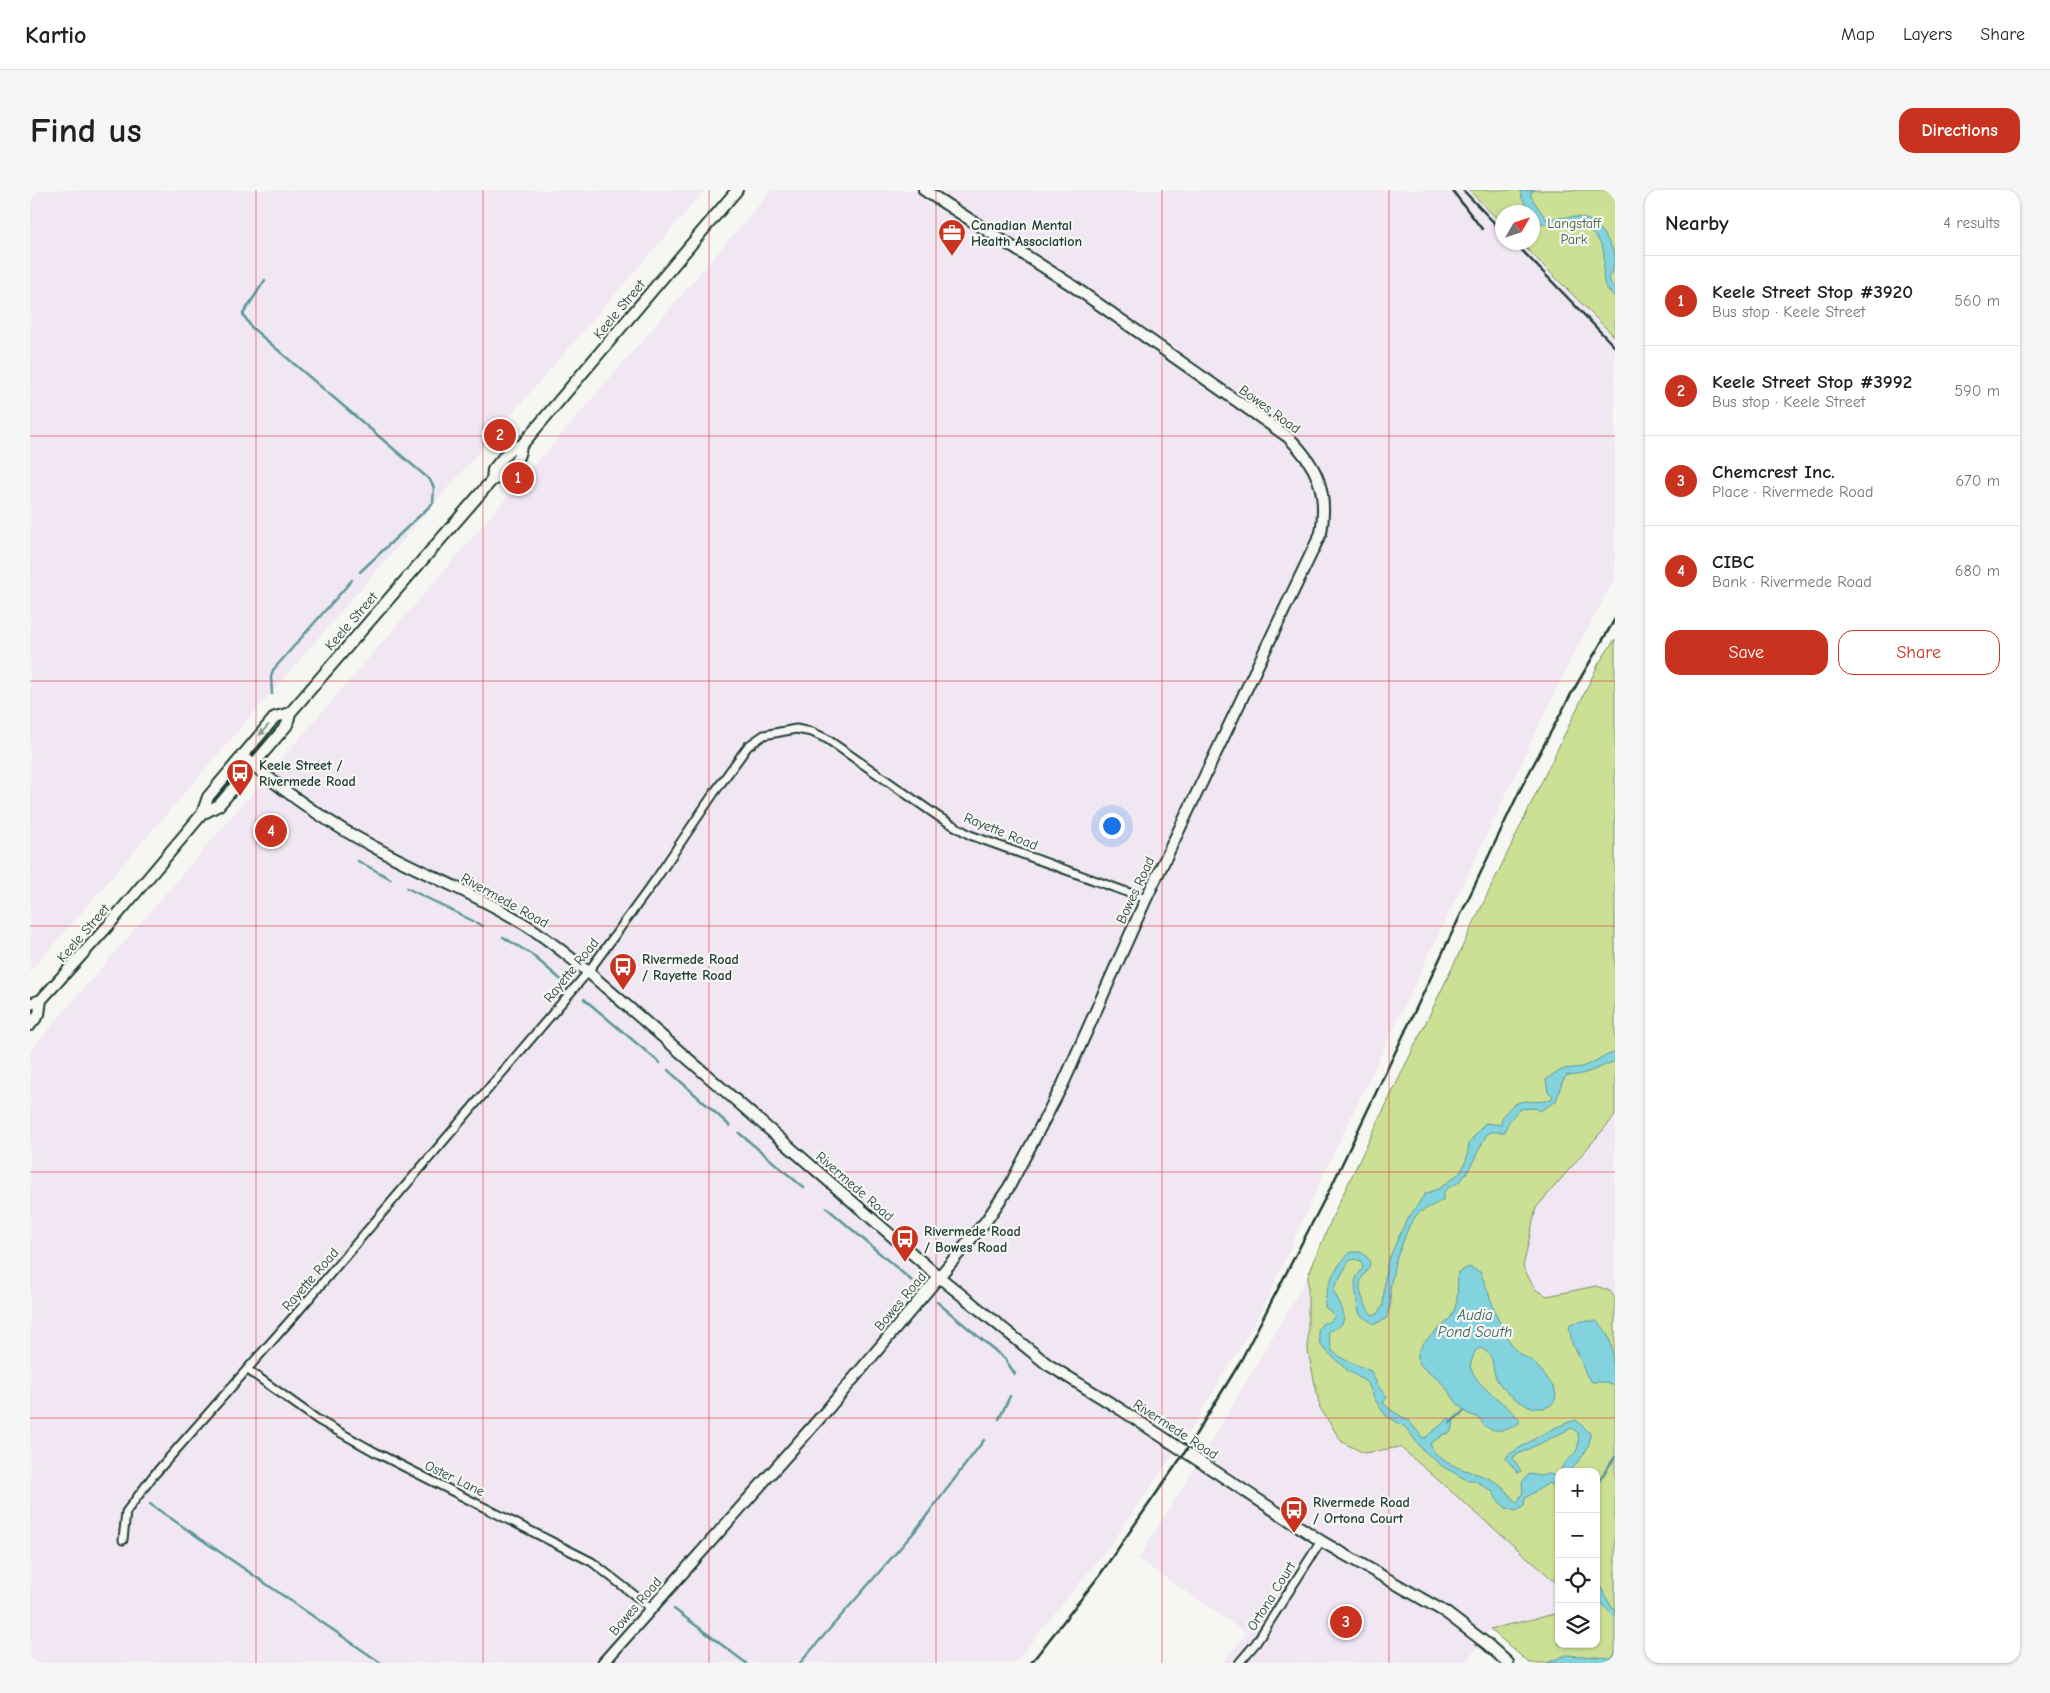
<!DOCTYPE html>
<meta charset="utf-8">
<style>
body{margin:0;font-family:"Comic Neue",sans-serif;background:#f6f6f6;color:#202124}
.controls{position:absolute;right:15px;bottom:15px;display:grid;overflow:hidden;border-radius:10px;box-shadow:0 1px 4px #0004}
.controls button{width:45px;height:45px;display:grid;place-items:center;padding:0;border:0;border-bottom:1px solid #e0e0e0;background:#fff;color:#202124;font:25px sans-serif}
.compass{position:absolute;left:1465px;top:15px;width:45px;height:45px;border-radius:50%;background:#fff;box-shadow:0 1px 4px #0004;rotate:51deg}
.you{position:absolute;left:1081px;top:635px;width:18px;height:18px;margin:-12px;border:4px solid #fff;border-radius:50%;background:#1a73e8;box-shadow:0 0 0 8px #1a73e833}
.badge{display:grid;place-items:center;width:32px;height:32px;border-radius:50%;background:#c8321e;color:#fff;font-size:16px;font-weight:700}
.pin{position:absolute;translate:-50% -50%;border:2px solid #fff;box-shadow:0 1px 5px #0006}
.list{margin:0;padding:0;list-style:none}
h2{display:flex;justify-content:space-between;align-items:center;height:65px;margin:0;padding:0 20px;font-size:21px}
h2 small{font-size:16px;font-weight:400;color:#757577}
.list li{display:grid;grid-template-columns:32px 1fr auto;gap:15px;align-items:center;box-sizing:border-box;height:90px;padding:0 20px;border-top:1px solid #e0e0e0}
.list b{display:block;font-size:19px;white-space:nowrap}
.list p{margin:0;font-size:16px;white-space:nowrap;color:#757577}
.list em{font-size:16px;font-style:normal;color:#757577}
.actions{display:flex;gap:10px;padding:15px 20px}
.actions a{flex:1;padding:11px 0;border:1px solid #c8321e;border-radius:15px;text-align:center;font-size:18px;color:#c8321e}
.actions .main{background:#c8321e;color:#fff}
.icon{flex:none;width:28px;height:28px;fill:none;stroke:currentColor;stroke-width:2;stroke-linecap:round;stroke-linejoin:round}
.map{position:relative;flex:none;width:1585px;height:1473px;overflow:hidden;border-radius:15px}
header{display:flex;align-items:center;gap:30px;box-sizing:border-box;height:70px;padding:0 25px;background:#fff;border-bottom:1px solid #e0e0e0}
header strong{font-size:24px}
nav{display:flex;gap:28px;margin-inline-start:auto;font-size:18px}
.intro{display:flex;align-items:center;justify-content:space-between;box-sizing:border-box;height:120px;padding:0 30px}
h1{margin:0;font-size:35px}
.button{padding:12px 22px;border-radius:15px;background:#c8321e;color:#fff;font-size:18px;font-weight:700}
main{display:flex;gap:30px;padding:0 30px}
aside{flex:1;background:#fff;border-radius:15px;box-shadow:0 1px 4px #0004}
.map>svg:first-child{display:block}
</style>
<header>
<strong>Kartio</strong>
<nav><a>Map</a><a>Layers</a><a>Share</a></nav>
</header>
<div class="intro"><h1>Find us</h1><a class="button">Directions</a></div>
<main>
<div class="map">
<svg width="1585" height="1473" viewBox="0 0 1585 1473">
<rect width="100%" height="100%" fill="#f6f6f2"/>
<filter id="ink" filterUnits="userSpaceOnUse"><feTurbulence type="fractalNoise" baseFrequency=".02" numOctaves="2"/><feDisplacementMap in="SourceGraphic" scale="10" xChannelSelector="R" yChannelSelector="G"/><feConvolveMatrix kernelMatrix="1 2 1 2 8 2 1 2 1" color-interpolation-filters="sRGB"/></filter>
<g filter="url(#ink)">
<path fill="#f0e7f3" d="M0,0H675L0,782Z
M742,0H1439L1472,34V52L1491,53L1585,147V388L1541,469L1293,985L1232,1121L1161,1239L1080,1355L985,1473H0V861Z
M1585,926V1108L1580,1101L1566,1096L1517,1106L1505,1099L1493,1077L1506,1018Z
M1278,1086V1161L1334,1263L1370,1257L1529,1395V1423L1460,1439L1435,1473H1191L1217,1443L1108,1369L1188,1240Z"/>
<path fill="#cce095" stroke="#768e64" d="M1439,0H1585V147L1491,53L1502,52V22H1472V34Z
M1585,449V926L1506,1018L1493,1077L1505,1099L1517,1106L1566,1096L1580,1101L1585,1108V1473H1499L1460,1439L1529,1423V1454H1566V1282H1529V1395L1370,1257L1334,1263L1312,1252L1290,1218L1278,1161V1086L1305,1021L1569,473Z"/>
<path fill="#83d3df" stroke="#5b979b" d="M1505,0L1501,2V7L1516,29C1529,28 1543,25 1556,29C1567,32 1582,54 1585,66C1585,74 1582,82 1578,88L1585,100V107C1581,103 1575,98 1574,92C1571,73 1581,62 1563,44C1542,23 1521,46 1503,27L1502,22H1500L1492,8L1490,1Z
M1585,862V871C1573,876 1549,888 1537,885L1532,892L1526,911L1510,921L1506,918L1490,919C1483,926 1477,932 1475,942H1461L1457,944C1449,958 1442,977 1432,989C1424,999 1412,994 1413,1010L1388,1023L1379,1036L1365,1072L1360,1099L1361,1113L1356,1129L1344,1134L1330,1125L1327,1114L1325,1092L1327,1086L1333,1078L1331,1071L1325,1069L1319,1071L1303,1100C1311,1116 1325,1135 1298,1141L1302,1161L1315,1170L1341,1181L1348,1196L1357,1207L1353,1213L1361,1220L1379,1231L1392,1247L1395,1248L1419,1228L1424,1233L1420,1243L1414,1244L1400,1254C1409,1277 1441,1280 1460,1289C1471,1294 1479,1305 1487,1313L1493,1302L1492,1292L1499,1284L1510,1286L1520,1284L1529,1288V1298L1519,1293L1495,1308L1494,1316L1486,1321L1476,1318L1467,1310L1463,1302L1449,1293L1443,1290H1437L1412,1276L1392,1259L1375,1237L1355,1225L1344,1208L1338,1193L1317,1180L1293,1158L1290,1153L1288,1139L1293,1133L1300,1132L1305,1126L1295,1117C1295,1096 1305,1076 1321,1062H1330C1351,1074 1332,1082 1330,1093C1329,1104 1335,1115 1341,1124L1346,1125L1353,1116L1355,1085L1358,1071L1375,1033L1395,1004L1410,998L1431,982L1437,968L1439,953L1455,933L1471,935C1471,930 1473,925 1477,921C1491,904 1504,916 1521,909L1523,905L1518,902L1516,890L1522,885L1534,879L1552,877Z
M1439,1077L1450,1082C1461,1105 1467,1136 1482,1155C1487,1163 1496,1167 1503,1172C1508,1176 1521,1193 1524,1198C1528,1206 1525,1214 1517,1217C1501,1223 1477,1205 1469,1193C1459,1179 1468,1165 1450,1158L1445,1161L1440,1176C1448,1200 1474,1210 1489,1229V1233C1481,1240 1463,1244 1454,1235C1450,1232 1454,1232 1450,1229C1444,1225 1438,1225 1433,1220C1425,1212 1419,1201 1412,1193C1404,1185 1386,1177 1388,1165C1392,1146 1417,1138 1424,1121C1429,1108 1427,1097 1428,1083Z
M1553,1131H1566C1581,1141 1585,1165 1582,1181L1585,1188V1195H1582L1574,1192H1562C1551,1182 1552,1165 1542,1154C1542,1147 1538,1141 1540,1134Z
M1546,1230L1560,1243C1561,1259 1549,1271 1539,1282L1530,1281C1538,1263 1551,1269 1548,1243L1542,1238L1484,1266L1483,1268L1491,1281L1488,1283L1476,1269L1478,1265C1500,1252 1521,1237 1546,1230Z
M1566,1389L1582,1418L1585,1421V1427L1566,1409Z
M1536,1465L1581,1468L1585,1465V1473H1517Z"/>
<g fill="none" stroke-linecap="round" stroke-linejoin="round">
<path stroke="#5b979b" stroke-width="2.5" d="M235,90L213,124L221,137L400,290L404,298L403,313L330,382
M242,504L241,487L243,480L322,390
M328,671L361,689
M377,698L453,736
M473,747L501,764L536,794
M554,809L630,873
M638,880L700,936
M709,943L774,998
M797,1018L882,1091
M907,1112L975,1169L985,1184
M969,1229L980,1206
M1420,1233L1434,1221
M1566,1295L1585,1267
M120,1314L351,1473
M644,1419L716,1473
M770,1473L885,1341L954,1250"/>
<defs>
<path id="street" d="M218,1180L288,1230L345,1262L562,1372L621,1418
M93,1350L96,1322L123,1286L265,1125L558,782L626,689L684,603L718,556L734,545L766,539L782,542L797,549L909,627L940,645L1116,709
M1209,1473L1226,1453L1291,1351"/>
<path id="secondary" d="M462,290L463,280L482,257L491,256
M212,565C251,600 300,634 346,658C393,684 445,703 491,732C515,746 536,764 558,782L908,1086L1017,1174L1090,1219L1291,1351L1415,1422L1457,1454L1478,1473
M172,624L189,615L257,535L260,523L462,290C476,287 490,270 491,256L707,0
M0,814L11,810L77,737L172,624L178,607L245,527L260,523
M0,835L9,824L11,810
M573,1473L797,1220L956,1031L979,997L1033,894L1116,709L1291,343C1298,302 1288,276 1258,247L1040,94L894,0"/>
</defs>
<use href="#street" stroke="#1f3d34" stroke-width="11"/>
<use href="#secondary" stroke="#1f3d34" stroke-width="14"/>
<use href="#street" stroke="#f6f6f2" stroke-width="7"/>
<use href="#secondary" stroke="#f6f6f2" stroke-width="10"/>
<path stroke="#1f3d34" stroke-width="2.5" d="M1422,0L1452,39
M1433,0L1472,41
M1484,52L1585,157
M1001,1473L1069,1386L1155,1262L1209,1174L1303,993L1491,598L1540,506L1585,429"/>
</g>
<defs><path id="oneway-solid" d="M-6-.8H1V-3.2L6.5 0L1 3.2V.8H-6Z" transform="scale(1.25)"/></defs>
<use fill="#8a9a93" href="#oneway-solid" transform="translate(234 540) rotate(131)"/>
</g>
<path fill="none" stroke="#d62828" stroke-width="1" stroke-opacity="0.55" d="M226,0V1473M453,0V1473M679,0V1473M906,0V1473M1132,0V1473M1359,0V1473M0,246H1585M0,491H1585M0,736H1585M0,982H1585M0,1228H1585"/>
<defs>
<symbol id="office-pin" viewBox="-11 -11 22 30"><path d="M0 17L-7.5 6A9.5 9.5 0 1 1 7.5 6Z" fill="#c8321e" stroke="#f6f6f2"/><path d="M-6-3h4V-5.5h4V-3h4V5H-6ZM-1-4.5V-3h2v-1.5ZM-6 0V1H6V0Z" fill="#fff"/></symbol>
<symbol id="bus-pin" viewBox="-11 -11 22 30"><path d="M0 17L-7.5 6A9.5 9.5 0 1 1 7.5 6Z" fill="#c8321e" stroke="#f6f6f2"/><path d="M-5-6H5V4H4V6H2V4H-2V6H-4V4H-5ZM-3.5-4V0h7V-4ZM-3.5 1.2v1.5H-2V1.2ZM2 1.2v1.5H3.5V1.2Z" fill="#fff"/></symbol>
</defs>
<g fill-rule="evenodd">
<use href="#office-pin" x="906" y="27" width="32" height="43"/>
<use href="#bus-pin" x="194" y="567" width="32" height="43"/>
<use href="#bus-pin" x="577" y="761" width="32" height="43"/>
<use href="#bus-pin" x="859" y="1033" width="32" height="43"/>
<use href="#bus-pin" x="1248" y="1304" width="32" height="43"/>
</g>
<g text-anchor="middle" stroke-width="4.5" stroke-linejoin="round" paint-order="stroke">
<g font-size="14" fill="#425e47" stroke="#f6f6f2">
<text x="1544" y="38">Langstaff<tspan x="1544" dy="16">Park</tspan></text>
</g>
<g font-size="14" font-weight="bold" fill="#1f3d34" stroke="#f6f6f2" text-anchor="start">
<text x="941" y="40">Canadian Mental<tspan x="941" dy="16">Health Association</tspan></text>
<text x="229" y="580">Keele Street /<tspan x="229" dy="16">Rivermede Road</tspan></text>
<text x="612" y="774">Rivermede Road<tspan x="612" dy="16">/ Rayette Road</tspan></text>
<text x="894" y="1046">Rivermede Road<tspan x="894" dy="16">/ Bowes Road</tspan></text>
<text x="1283" y="1317">Rivermede Road<tspan x="1283" dy="16">/ Ortona Court</tspan></text>
</g>
<g font-size="14" fill="#1f3d34" stroke="#f6f6f2">
<text transform="translate(589 119) rotate(-50)" y="5">Keele Street</text>
<text transform="translate(1240 219) rotate(36)" y="5">Bowes Road</text>
<text transform="translate(321 431) rotate(-49)" y="5">Keele Street</text>
<text transform="translate(971 641) rotate(22)" y="5">Rayette Road</text>
<text transform="translate(1105 700) rotate(-65)" y="5">Bowes Road</text>
<text transform="translate(475 710) rotate(29)" y="5">Rivermede Road</text>
<text transform="translate(53 743) rotate(-49)" y="5">Keele Street</text>
<text transform="translate(541 780) rotate(-51)" y="5">Rayette Road</text>
<text transform="translate(825 996) rotate(41)" y="5">Rivermede Road</text>
<text transform="translate(280 1089) rotate(-49)" y="5">Rayette Road</text>
<text transform="translate(870 1111) rotate(-50)" y="5">Bowes Road</text>
<text transform="translate(1146 1239) rotate(33)" y="5">Rivermede Road</text>
<text transform="translate(425 1288) rotate(26)" y="5">Oster Lane</text>
<text transform="translate(1241 1406) rotate(-58)" y="5">Ortona Court</text>
<text transform="translate(605 1416) rotate(-49)" y="5">Bowes Road</text>
</g>
<g font-size="15" font-style="italic" fill="#335b56" stroke="#f6f6f2">
<text x="1445" y="1130">Audia<tspan x="1445" dy="17">Pond South</tspan></text>
</g>
</g>
</svg>
<div class="controls">
<button>+</button>
<button>−</button>
<button><svg class="icon" aria-label="locate" viewBox="0 0 24 24"><circle cx="12" cy="12" r="6"/><path d="M12 2v4M12 18v4M2 12h4M18 12h4"/></svg></button>
<button><svg class="icon" aria-label="layers" viewBox="0 0 24 24"><path d="M12 4l9 5-9 5-9-5zM3 14l9 5 9-5"/></svg></button>
</div>
<svg class="compass" viewBox="-18 -18 36 36"><path d="M0-13l5 13h-10z" fill="#e53935"/><path d="M0 13l5-13h-10z" fill="#757577"/></svg>
<div class="you"></div>
<div class="pin badge" style="left:488px;top:288px">1</div>
<div class="pin badge" style="left:470px;top:245px">2</div>
<div class="pin badge" style="left:1316px;top:1432px">3</div>
<div class="pin badge" style="left:241px;top:641px">4</div>
</div>
<aside>
<h2>Nearby<small>4 results</small></h2>
<ul class="list">
<li><span class="badge">1</span><div><b>Keele Street Stop #3920</b><p>Bus stop · Keele Street</p></div><em>560 m</em></li>
<li><span class="badge">2</span><div><b>Keele Street Stop #3992</b><p>Bus stop · Keele Street</p></div><em>590 m</em></li>
<li><span class="badge">3</span><div><b>Chemcrest Inc.</b><p>Place · Rivermede Road</p></div><em>670 m</em></li>
<li><span class="badge">4</span><div><b>CIBC</b><p>Bank · Rivermede Road</p></div><em>680 m</em></li>
</ul>
<div class="actions"><a class="main">Save</a><a>Share</a></div>
</aside>
</main>
